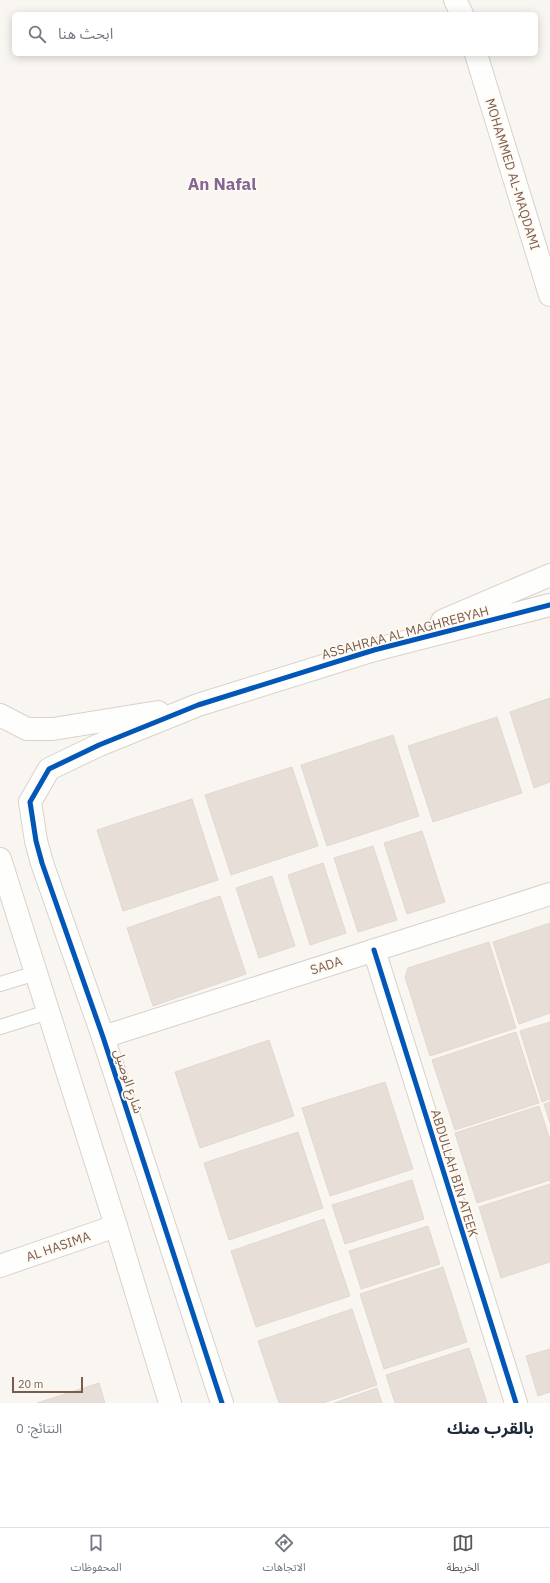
<!DOCTYPE html>
<html lang="ar">
<meta charset="utf-8">
<style>
body{margin:0;font-family:"IBM Plex Sans","Noto Sans Arabic",sans-serif;background:#f6f6f7;color:#1f2937;direction:rtl}
.scale{position:absolute;left:12px;bottom:10px;width:71px;box-sizing:border-box;padding-left:4px;border:2px solid #7a5c4d;border-top:0;font-size:11px;line-height:14px;white-space:nowrap;color:#7a5c4d;-webkit-text-stroke:3px #fffaf3;paint-order:stroke}
.list{margin:0;padding:0;list-style:none}
h2{display:flex;justify-content:space-between;align-items:center;height:52px;margin:0;padding:0 16px;font-size:17px}
h2 small{font-size:13px;font-weight:400;color:#747a83}
.icon{flex:none;width:22px;height:22px;fill:none;stroke:currentColor;stroke-width:2;stroke-linecap:round;stroke-linejoin:round}
.map{position:relative;flex:none;width:550px;height:1403px;overflow:hidden;direction:ltr}
.search{position:absolute;background:#fff;box-shadow:0 2px 10px #0003;left:12px;right:12px;top:12px;height:44px;display:flex;align-items:center;gap:10px;box-sizing:border-box;padding:0 14px;border-radius:6px;color:#747a83;font-size:15px}
.sheet{height:124px;background:#fff}
nav{display:flex;justify-content:space-around;align-items:center;box-sizing:border-box;height:56px;border-top:1px solid #e0e1e3;background:#fff;font-size:11px;color:#747a83}
nav a{display:grid;justify-items:center;gap:2px}
nav .on{color:#5c585b}
.map>svg:first-child{display:block}
</style>
<div class="map">
<svg width="550" height="1403" viewBox="0 0 550 1403">
<rect width="100%" height="100%" fill="#f9f5f0"/>
<path fill="#e6ded7" stroke="#e2d8d2" d="M550,698V782L534,788L510,712Z
M497,717L522,793L433,822L408,746Z
M393,735L419,816L327,846L301,765Z
M292,767L318,846L231,875L205,795Z
M192,799L218,880L123,911L97,830Z
M422,831L445,902L407,914L384,843Z
M373,846L397,920L358,932L334,858Z
M323,863L346,933L310,945L288,875Z
M272,876L295,946L259,958L236,888Z
M220,896L246,974L153,1006L127,928Z
M550,923V1013L519,1024L493,942Z
M489,942L516,1028L430,1056L405,977L408,968Z
M550,1022V1099L542,1102L520,1031Z
M516,1032L539,1103L455,1130L432,1060Z
M269,1040L294,1116L200,1148L175,1072Z
M385,1082L413,1169L330,1196L302,1108Z
M550,1102V1123L544,1104Z
M539,1106L550,1140V1180L477,1203L455,1133Z
M298,1132L323,1208L229,1240L204,1163Z
M412,1180L424,1219L345,1244L332,1205Z
M550,1184V1262L501,1278L479,1207Z
M324,1219L350,1296L256,1327L231,1251Z
M428,1226L440,1264L361,1289L349,1251Z
M443,1267L467,1342L384,1369L360,1294Z
M352,1309L377,1385L323,1403H279L258,1341Z
M469,1348L487,1403H395L386,1375Z
M550,1349V1392L538,1396L526,1356Z
M99,1383L105,1403H37Z
M377,1388L382,1403H334Z"/>
<g fill="none" stroke-linecap="round" stroke-linejoin="round">
<defs>
<path id="lane" d="M0,984L36,973
M0,1027L48,1012"/>
<path id="street" d="M374,950L516,1403
M103,1037L550,894
M0,1266L116,1226"/>
<path id="secondary" d="M455,0L462,14
M476,54L550,295
M442,621L550,575
M0,715L27,729H53L158,712
M0,859L116,1226L170,1403
M222,1403L103,1037L42,863L36,841L30,802L49,769L99,745L198,705L374,650L550,605"/>
</defs>
<use href="#lane" stroke="#d7d1cb" stroke-width="16"/>
<use href="#street" stroke="#d7d1cb" stroke-width="24"/>
<use href="#secondary" stroke="#d9d2cb" stroke-width="24"/>
<use href="#lane" stroke="#fefefd" stroke-width="14"/>
<use href="#street" stroke="#fefefd" stroke-width="22"/>
<use href="#secondary" stroke="#fefefd" stroke-width="22"/>
<defs>
<path id="cycleway" d="M374,950L516,1403
M222,1403L103,1037L42,863L36,841L30,802L49,769L99,745L198,705L374,650L550,605"/>
</defs>
<use href="#cycleway" stroke="#fffaf3" stroke-width="8"/>
<use href="#cycleway" stroke="#0057b8" stroke-width="5"/>
</g>
<g text-anchor="middle" stroke-width="3.5" stroke-linejoin="round" paint-order="stroke">
<g font-size="13" fill="#7a5c4d" stroke="#fffaf3">
<text transform="translate(513 174) rotate(73)" y="5">MOHAMMED AL-MAQDAMI</text>
<text transform="translate(405 632) rotate(-15)" y="5">ASSAHRAA AL MAGHREBYAH</text>
<text transform="translate(326 965) rotate(-18)" y="5">SADA</text>
<text transform="translate(129 1081) rotate(72)" y="5">شارع الوصيل</text>
<text transform="translate(455 1173) rotate(73)" y="5">ABDULLAH BIN ATEEK</text>
<text transform="translate(58 1246) rotate(-19)" y="5">AL HASIMA</text>
</g>
<g font-size="17" font-weight="bold" fill="#846695" stroke="#fffaf3">
<text x="222" y="190">An Nafal</text>
</g>
</g>
</svg>
<div class="scale">20 m</div>
<div class="search"><svg class="icon" aria-label="search" viewBox="0 0 24 24"><circle cx="10" cy="10" r="6"/><path d="M15 15l6 6"/></svg>ابحث هنا</div>
</div>
<section class="sheet">
<h2>بالقرب منك<small>النتائج: 0</small></h2>
<ul class="list">
</ul>
</section>
<nav>
<a class="on"><svg class="icon" aria-label="map" viewBox="0 0 24 24"><path d="M3 6l6-2 6 2 6-2v14l-6 2-6-2-6 2zM9 4v14M15 6v14"/></svg>الخريطة</a>
<a><svg class="icon" aria-label="directions" viewBox="0 0 24 24"><path d="M12 3l9 9-9 9-9-9zM9 14v-3h6M13 9l2 2-2 2"/></svg>الاتجاهات</a>
<a><svg class="icon" aria-label="saved" viewBox="0 0 24 24"><path d="M7 4h10v16l-5-4-5 4z"/></svg>المحفوظات</a>
</nav>
